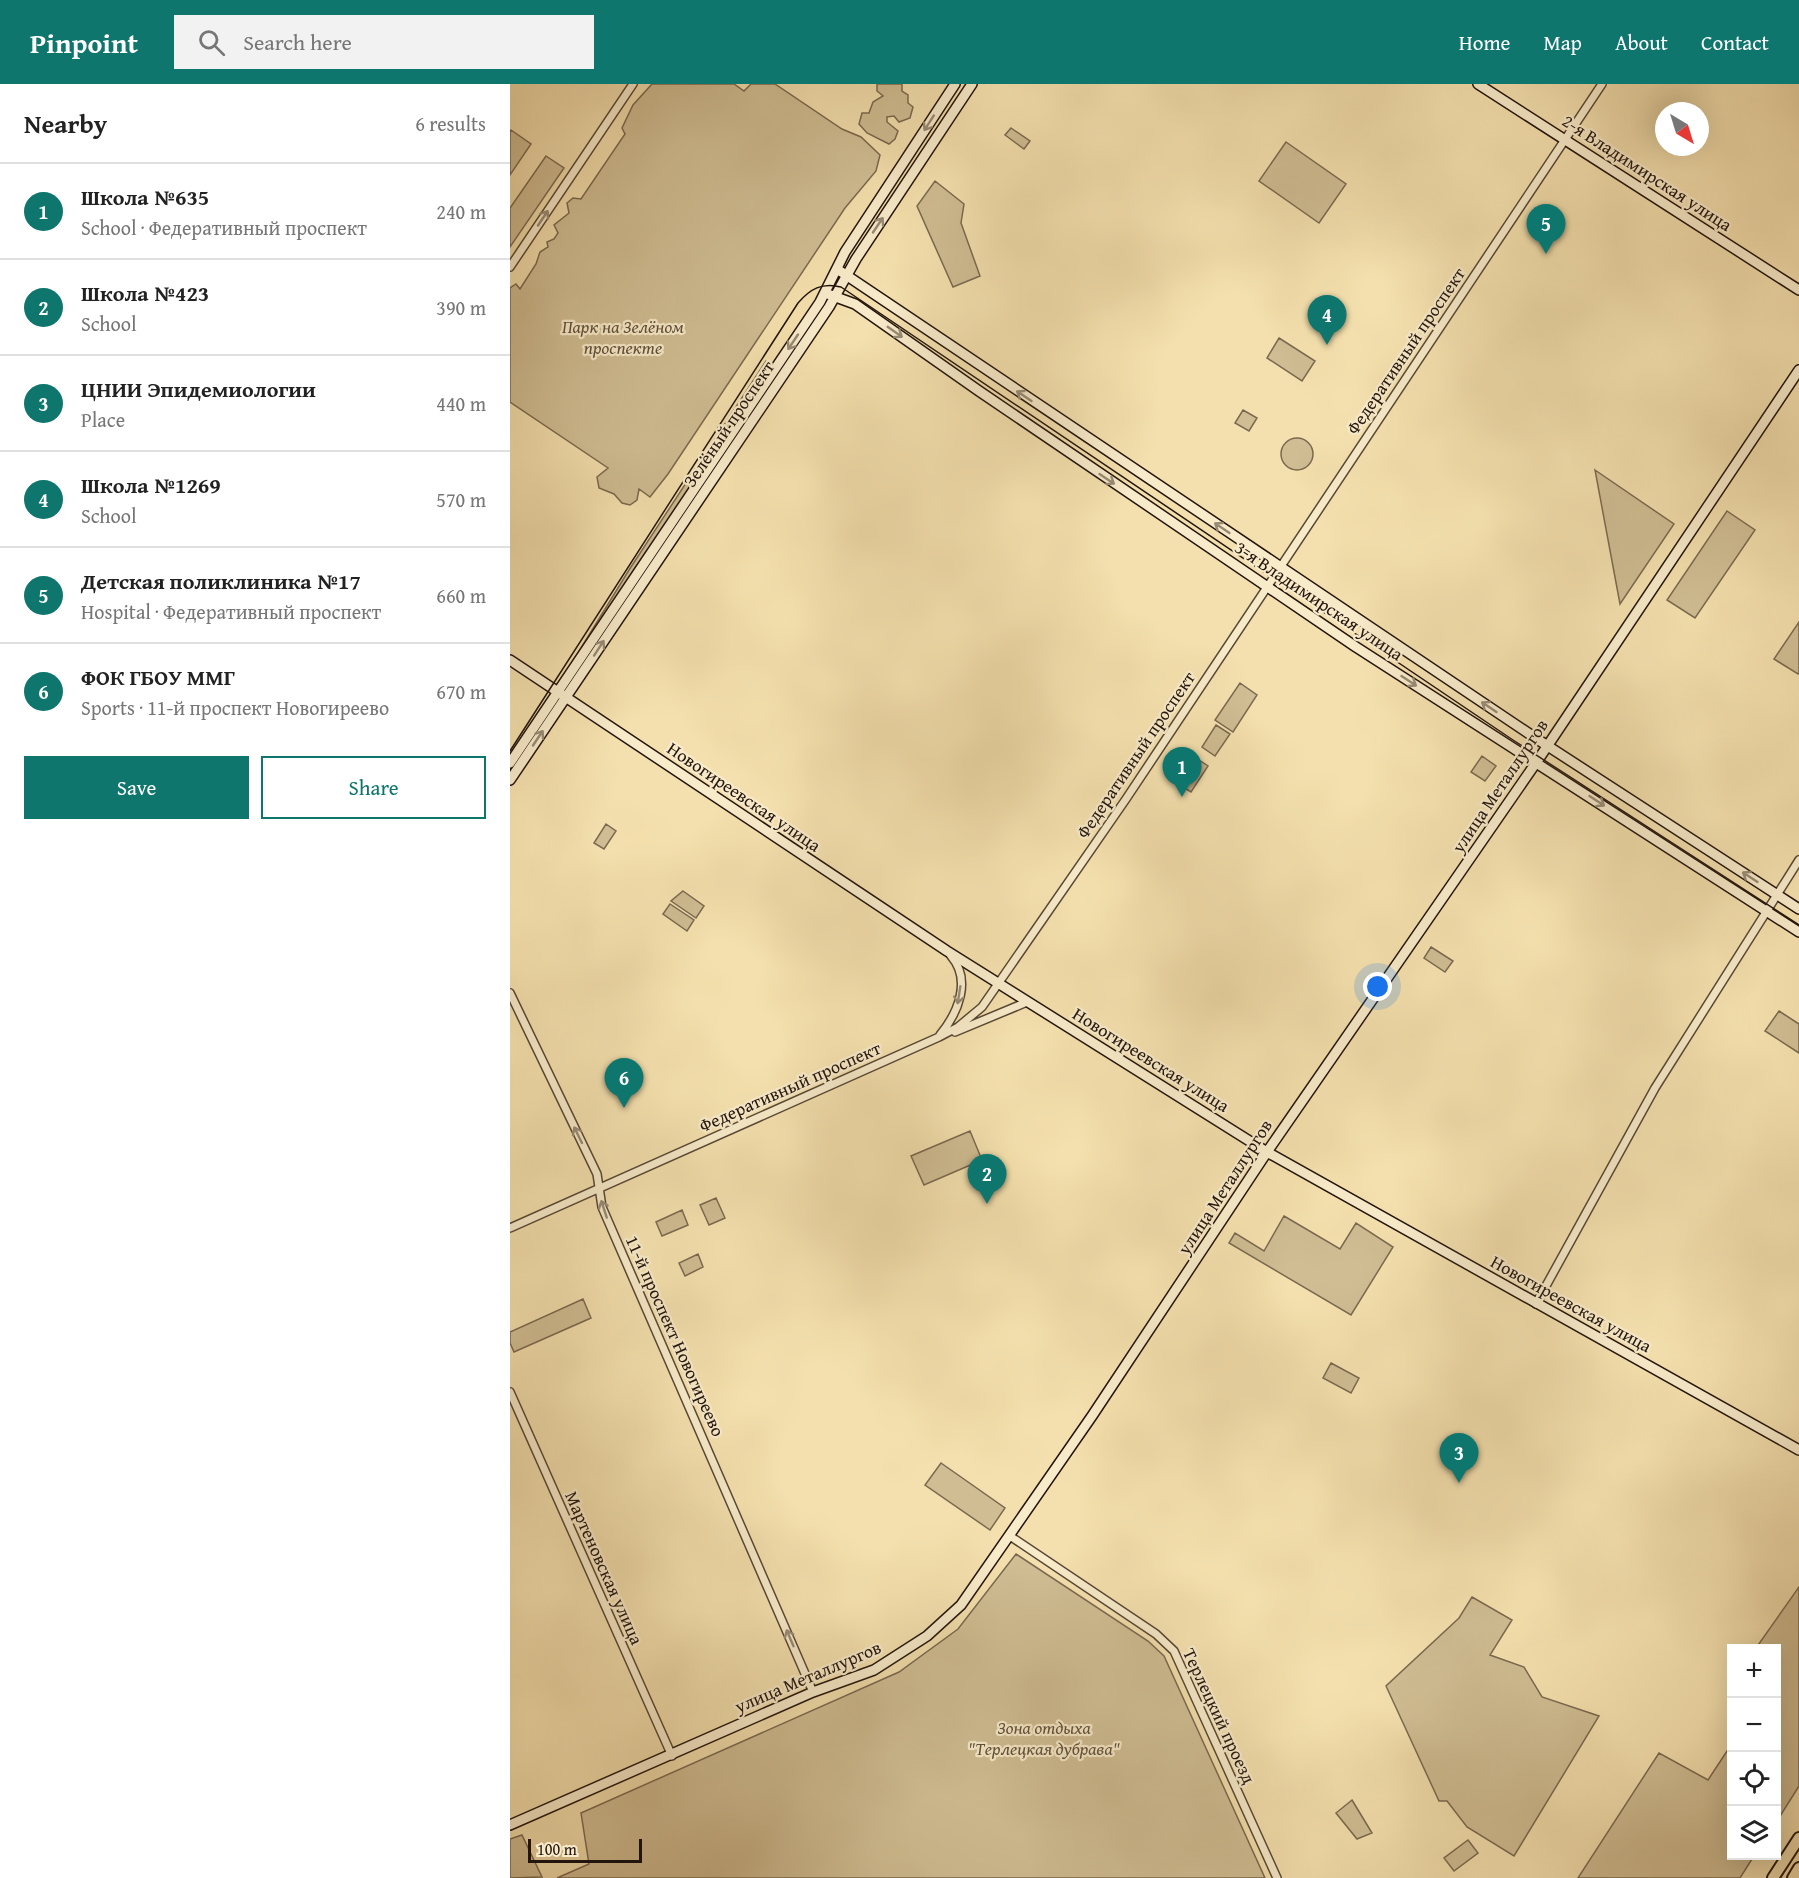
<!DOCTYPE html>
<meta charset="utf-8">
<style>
body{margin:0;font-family:"Gentium Book Plus",serif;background:#f2f2f2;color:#222}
.controls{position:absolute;right:18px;bottom:18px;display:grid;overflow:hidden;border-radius:0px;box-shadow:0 6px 24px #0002}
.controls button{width:54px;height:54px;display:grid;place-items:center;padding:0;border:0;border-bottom:2px solid #e0e0e0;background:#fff;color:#222;font:30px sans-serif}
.compass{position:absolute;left:1145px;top:18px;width:54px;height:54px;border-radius:50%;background:#fff;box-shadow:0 6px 24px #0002;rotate:142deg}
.scale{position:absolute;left:18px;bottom:15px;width:114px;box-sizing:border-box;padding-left:6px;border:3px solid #23150d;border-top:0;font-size:16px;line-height:21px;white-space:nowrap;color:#23150d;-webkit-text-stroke:4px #f8ebca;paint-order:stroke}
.you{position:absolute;left:868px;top:903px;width:21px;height:21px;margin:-15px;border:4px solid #fff;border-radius:50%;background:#1a73e8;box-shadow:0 0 0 9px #1a73e833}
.badge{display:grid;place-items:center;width:39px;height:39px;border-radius:50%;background:#0f766e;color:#fff;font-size:20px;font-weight:700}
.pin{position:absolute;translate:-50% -50px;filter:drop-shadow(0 2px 3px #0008)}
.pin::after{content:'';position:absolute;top:32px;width:21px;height:18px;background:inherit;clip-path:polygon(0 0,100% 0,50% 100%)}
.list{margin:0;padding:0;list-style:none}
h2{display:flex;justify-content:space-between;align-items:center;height:78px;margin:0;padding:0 24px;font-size:26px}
h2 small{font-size:20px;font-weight:400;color:#767676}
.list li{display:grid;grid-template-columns:39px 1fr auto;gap:18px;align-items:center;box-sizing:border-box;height:96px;padding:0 24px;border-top:2px solid #e0e0e0}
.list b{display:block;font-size:22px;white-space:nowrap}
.list p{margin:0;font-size:20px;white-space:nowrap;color:#767676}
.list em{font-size:20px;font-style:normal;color:#767676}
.actions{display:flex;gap:12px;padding:18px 24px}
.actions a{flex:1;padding:14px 0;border:2px solid #0f766e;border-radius:0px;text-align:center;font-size:21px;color:#0f766e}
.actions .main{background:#0f766e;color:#fff}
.icon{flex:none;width:33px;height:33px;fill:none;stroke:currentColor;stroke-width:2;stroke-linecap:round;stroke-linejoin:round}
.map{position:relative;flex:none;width:1289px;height:1794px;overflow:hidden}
header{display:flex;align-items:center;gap:36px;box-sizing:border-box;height:84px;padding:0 30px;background:#0f766e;color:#fff}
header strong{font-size:28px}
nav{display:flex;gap:33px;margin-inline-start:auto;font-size:21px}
.search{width:420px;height:54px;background:#f2f2f2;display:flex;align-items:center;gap:15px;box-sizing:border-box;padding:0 21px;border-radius:0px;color:#767676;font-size:22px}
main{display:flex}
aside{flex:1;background:#fff}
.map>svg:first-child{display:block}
</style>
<header>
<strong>Pinpoint</strong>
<div class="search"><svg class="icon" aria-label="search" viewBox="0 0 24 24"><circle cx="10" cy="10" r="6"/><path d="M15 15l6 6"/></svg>Search here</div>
<nav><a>Home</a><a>Map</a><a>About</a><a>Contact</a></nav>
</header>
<main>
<aside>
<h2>Nearby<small>6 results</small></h2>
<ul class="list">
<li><span class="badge">1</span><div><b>Школа №635</b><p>School · Федеративный проспект</p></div><em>240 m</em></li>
<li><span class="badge">2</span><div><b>Школа №423</b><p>School</p></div><em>390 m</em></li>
<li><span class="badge">3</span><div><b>ЦНИИ Эпидемиологии</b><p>Place</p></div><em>440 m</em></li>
<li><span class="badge">4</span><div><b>Школа №1269</b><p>School</p></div><em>570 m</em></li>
<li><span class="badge">5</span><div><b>Детская поликлиника №17</b><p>Hospital · Федеративный проспект</p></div><em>660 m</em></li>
<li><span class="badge">6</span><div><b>ФОК ГБОУ ММГ</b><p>Sports · 11-й проспект Новогиреево</p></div><em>670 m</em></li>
</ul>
<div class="actions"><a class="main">Save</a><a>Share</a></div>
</aside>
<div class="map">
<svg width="1289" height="1794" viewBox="0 0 1289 1794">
<rect width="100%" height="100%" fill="#f4e0ae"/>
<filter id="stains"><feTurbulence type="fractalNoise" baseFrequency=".00333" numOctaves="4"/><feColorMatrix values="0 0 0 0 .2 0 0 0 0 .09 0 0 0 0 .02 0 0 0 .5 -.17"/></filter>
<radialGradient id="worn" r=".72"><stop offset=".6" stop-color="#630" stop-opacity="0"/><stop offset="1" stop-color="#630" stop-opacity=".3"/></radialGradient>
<path fill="#d0bd93" stroke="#7a6950" stroke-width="1.5" d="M142,0H224L234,7L241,0H265L332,45L351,53L370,71L366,87L335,124L158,390L140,413L129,405L127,416L120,421L112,419L104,410L89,404L87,393L98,384L0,318V204L6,200L10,205L26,180L30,168L38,163L37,158L44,155L48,149L44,141L59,129L57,119L63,114L71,115L115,50L112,44L123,21Z
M367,0H392V7L398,11V19L403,23L400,34L389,38L384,32L377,33V38L388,47L385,55L379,60L357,49L349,40L352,29H359L363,18L373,12L367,7Z
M501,44L520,57L514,65L495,51Z
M1,46L21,60L0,91V48Z
M776,58L836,100L809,139L749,97Z
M36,72L54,84L0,163V124Z
M425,97L454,120L451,139L470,192L443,203L407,122Z
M769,254L805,277L792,297L757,274Z
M256,277L263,282L55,590L119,486Z
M733,326L747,334L739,347L725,339Z
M771 370a16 16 0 1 1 32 0a16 16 0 1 1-32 0Z
M1085,386L1164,440L1110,520Z
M1217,427L1245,446L1185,534L1157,516Z
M1289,538V588L1288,590L1264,575Z
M730,599L747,611L723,648L705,636Z
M706,641L720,650L705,672L692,663Z
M683,672L698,682L681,708L665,698Z
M972,672L986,682L975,697L961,688Z
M96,740L106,747L94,765L84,759Z
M173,807L194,822L186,834L161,817Z
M160,820L184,836L177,847L153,830Z
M921,863L943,877L935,888L914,874Z
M1269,927L1289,940V969L1255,947Z
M460,1047L472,1076L414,1101L401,1072Z
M206,1114L215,1134L199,1141L190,1121Z
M172,1126L178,1141L152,1152L146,1138Z
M774,1132L830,1165L846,1139L883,1163L841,1231L719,1159L725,1149L754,1167Z
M188,1170L193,1183L175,1192L169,1179Z
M73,1215L81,1234L4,1268L0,1259V1248Z
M821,1279L849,1294L841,1309L813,1294Z
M431,1379L495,1424L480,1446L415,1401Z
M506,1470L638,1557L654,1572L755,1794H47L79,1780L71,1729L389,1588L448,1545Z
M1289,1503V1702L1267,1737L1266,1601L1269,1600L1266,1564H1246Z
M962,1513L1002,1536L980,1571L1014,1583L1032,1613L1089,1632L1004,1772L957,1743L937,1717H929L876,1602L949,1534Z
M1221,1661L1222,1772H1244L1230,1794H1068L1149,1669L1198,1696Z
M842,1716L862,1749L847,1755L826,1729Z
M12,1751L32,1793L0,1794V1755Z
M958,1756L968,1769L944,1787L934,1774Z"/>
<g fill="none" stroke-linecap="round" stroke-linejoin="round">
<defs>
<path id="street" d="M0,183L123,0
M0,909L87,1090L92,1123L303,1608
M445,948L517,918
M430,951C448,929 462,896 441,872
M0,1144L429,953L448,943L472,923L616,715L1092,0
M1026,1220L1145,1004L1289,776
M0,1308L162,1672
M500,1452L646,1550L664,1567L767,1794"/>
<path id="secondary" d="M968,0L1289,206
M327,185L1027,655L1289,825
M315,209L345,220L469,307L846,563L1289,848
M0,576L437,867L757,1068L1289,1366
M0,679L310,218L335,168L445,0
M0,696L319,223L346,175L462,0
M0,1741L303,1608L364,1586L417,1552L451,1521L582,1332L757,1068L1030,673L1289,286"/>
<path id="primary" d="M1263,1794L1289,1754
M1283,1794L1289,1784"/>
</defs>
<use href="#street" stroke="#574835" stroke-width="10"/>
<use href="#secondary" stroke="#23150d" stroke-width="12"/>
<use href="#primary" stroke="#23150d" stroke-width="14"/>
<use href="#street" stroke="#f8ebca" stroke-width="7"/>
<use href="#secondary" stroke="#f8ebca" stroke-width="9"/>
<use href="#primary" stroke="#f4e0ae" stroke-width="10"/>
<path stroke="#23150d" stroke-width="1.5" d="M0,667L288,219C300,205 312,198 331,203L1003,656L1289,841"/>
</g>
<defs><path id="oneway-shaft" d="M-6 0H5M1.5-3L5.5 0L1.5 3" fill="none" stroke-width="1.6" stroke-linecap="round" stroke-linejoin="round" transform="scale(1.5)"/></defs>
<g stroke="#988b75">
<use href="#oneway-shaft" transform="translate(419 39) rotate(123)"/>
<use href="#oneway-shaft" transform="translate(33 134) rotate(-56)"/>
<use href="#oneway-shaft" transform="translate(368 141) rotate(-56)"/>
<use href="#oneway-shaft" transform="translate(385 248) rotate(35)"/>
<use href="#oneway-shaft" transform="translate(283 258) rotate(124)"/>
<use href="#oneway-shaft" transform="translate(514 312) rotate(-146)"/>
<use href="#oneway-shaft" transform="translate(597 395) rotate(34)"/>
<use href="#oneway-shaft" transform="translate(712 444) rotate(-146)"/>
<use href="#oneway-shaft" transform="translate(89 564) rotate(-57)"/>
<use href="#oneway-shaft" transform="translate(899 597) rotate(33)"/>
<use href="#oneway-shaft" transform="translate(979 623) rotate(-146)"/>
<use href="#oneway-shaft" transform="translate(28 654) rotate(-56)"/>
<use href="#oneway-shaft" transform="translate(1087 717) rotate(33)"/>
<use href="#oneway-shaft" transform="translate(1240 793) rotate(-147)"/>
<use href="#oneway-shaft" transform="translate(449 911) rotate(99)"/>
<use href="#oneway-shaft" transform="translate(68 1051) rotate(-116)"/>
<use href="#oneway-shaft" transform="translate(94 1125) rotate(-108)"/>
<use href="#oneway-shaft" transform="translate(280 1554) rotate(-113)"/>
</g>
<g text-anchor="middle" stroke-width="4.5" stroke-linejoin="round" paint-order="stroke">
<g font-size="18" fill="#23150d" stroke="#f8ebca">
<text transform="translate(1137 89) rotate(33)" y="6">2-я Владимирская улица</text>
<text transform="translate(896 267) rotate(-56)" y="6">Федеративный проспект</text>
<text transform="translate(219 340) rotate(-56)" y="6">Зелёный проспект</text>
<text transform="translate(809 517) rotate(34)" y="6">3-я Владимирская улица</text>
<text transform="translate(626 671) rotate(-56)" y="6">Федеративный проспект</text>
<text transform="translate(990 702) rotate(-56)" y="6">улица Металлургов</text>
<text transform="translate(234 713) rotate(34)" y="6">Новогиреевская улица</text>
<text transform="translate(641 976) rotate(32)" y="6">Новогиреевская улица</text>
<text transform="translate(280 1003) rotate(-24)" y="6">Федеративный проспект</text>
<text transform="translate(715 1103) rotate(-57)" y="6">улица Металлургов</text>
<text transform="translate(1061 1220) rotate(29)" y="6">Новогиреевская улица</text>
<text transform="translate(165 1252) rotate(66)" y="6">11-й проспект Новогиреево</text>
<text transform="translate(94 1484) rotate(66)" y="6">Мартеновская улица</text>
<text transform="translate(298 1593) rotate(-23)" y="6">улица Металлургов</text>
<text transform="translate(709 1632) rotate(65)" y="6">Терлецкий проезд</text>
</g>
<g font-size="18" font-style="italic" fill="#60503c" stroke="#f8ebca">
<text x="113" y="249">Парк на Зелёном<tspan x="113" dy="21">проспекте</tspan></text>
<text x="534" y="1650">Зона отдыха<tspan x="534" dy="21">"Терлецкая дубрава"</tspan></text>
</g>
</g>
<rect width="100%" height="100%" filter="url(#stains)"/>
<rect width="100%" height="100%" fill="url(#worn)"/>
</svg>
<div class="controls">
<button>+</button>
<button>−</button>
<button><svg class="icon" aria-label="locate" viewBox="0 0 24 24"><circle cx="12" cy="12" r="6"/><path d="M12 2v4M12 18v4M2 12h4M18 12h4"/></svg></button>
<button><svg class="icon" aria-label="layers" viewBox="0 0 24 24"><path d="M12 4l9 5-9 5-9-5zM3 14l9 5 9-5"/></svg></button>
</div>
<svg class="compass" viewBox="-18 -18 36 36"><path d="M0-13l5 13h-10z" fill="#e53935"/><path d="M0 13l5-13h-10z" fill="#767676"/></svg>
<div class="scale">100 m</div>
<div class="you"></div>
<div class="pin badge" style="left:672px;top:713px">1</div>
<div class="pin badge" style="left:477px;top:1120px">2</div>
<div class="pin badge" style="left:949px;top:1399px">3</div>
<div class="pin badge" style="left:817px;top:261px">4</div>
<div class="pin badge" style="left:1036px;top:170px">5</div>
<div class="pin badge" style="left:114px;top:1024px">6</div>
</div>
</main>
